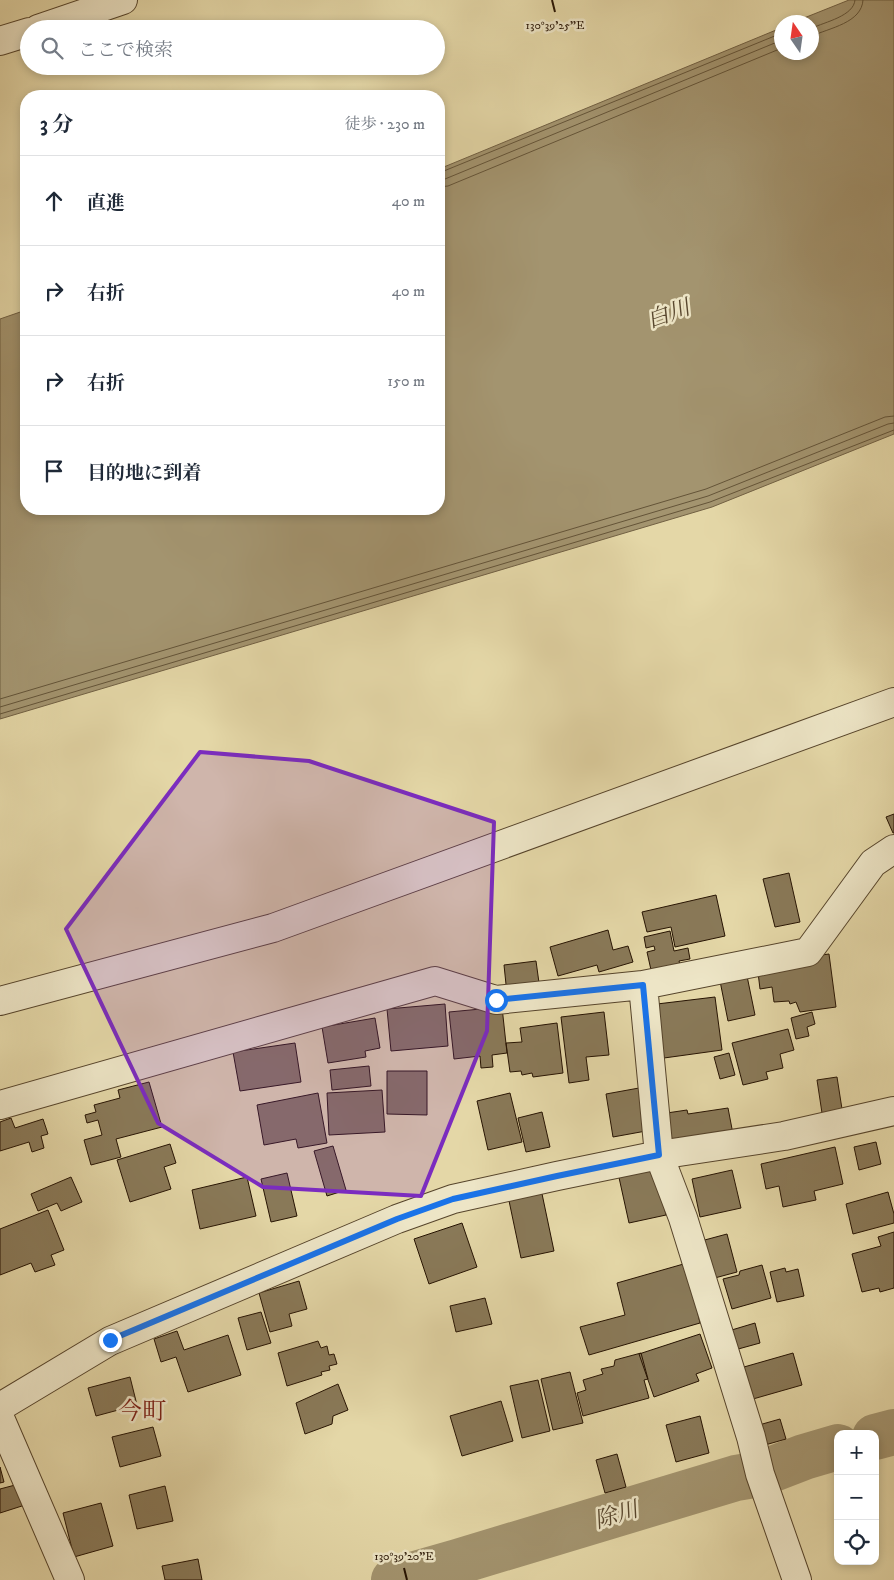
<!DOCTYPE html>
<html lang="ja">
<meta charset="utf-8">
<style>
body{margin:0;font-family:"IM FELL DW Pica","Noto Serif JP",serif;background:#f6f6f7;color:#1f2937}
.controls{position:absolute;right:15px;bottom:15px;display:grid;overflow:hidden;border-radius:10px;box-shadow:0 2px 8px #0003}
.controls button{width:45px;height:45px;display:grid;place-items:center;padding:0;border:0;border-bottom:1px solid #e0e1e3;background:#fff;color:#1f2937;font:25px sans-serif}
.compass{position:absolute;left:774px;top:15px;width:45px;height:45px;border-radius:50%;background:#fff;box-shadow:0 2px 8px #0003;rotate:347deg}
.stop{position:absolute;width:15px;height:15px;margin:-11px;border:4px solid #1a73e8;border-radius:50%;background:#fff}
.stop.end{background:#1a73e8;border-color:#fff;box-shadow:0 1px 5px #0008}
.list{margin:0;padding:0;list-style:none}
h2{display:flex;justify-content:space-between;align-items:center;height:65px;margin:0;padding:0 20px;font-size:21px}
h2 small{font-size:16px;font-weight:400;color:#747a83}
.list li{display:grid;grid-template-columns:32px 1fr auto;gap:15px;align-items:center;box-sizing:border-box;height:90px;padding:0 20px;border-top:1px solid #e0e1e3}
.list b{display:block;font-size:19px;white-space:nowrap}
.list em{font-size:16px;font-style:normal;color:#747a83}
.icon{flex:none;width:28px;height:28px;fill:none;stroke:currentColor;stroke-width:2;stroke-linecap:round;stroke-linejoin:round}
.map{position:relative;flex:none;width:894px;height:1580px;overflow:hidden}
.search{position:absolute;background:#fff;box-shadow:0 2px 8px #0003;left:20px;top:20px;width:425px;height:55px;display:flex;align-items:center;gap:12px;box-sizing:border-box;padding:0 18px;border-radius:28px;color:#747a83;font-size:19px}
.panel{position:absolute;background:#fff;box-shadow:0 2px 8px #0003;left:20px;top:90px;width:425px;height:425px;border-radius:20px}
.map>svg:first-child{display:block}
</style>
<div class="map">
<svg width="894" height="1580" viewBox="0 0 894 1580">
<rect width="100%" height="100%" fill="#e4d7a7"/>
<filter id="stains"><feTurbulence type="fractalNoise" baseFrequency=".004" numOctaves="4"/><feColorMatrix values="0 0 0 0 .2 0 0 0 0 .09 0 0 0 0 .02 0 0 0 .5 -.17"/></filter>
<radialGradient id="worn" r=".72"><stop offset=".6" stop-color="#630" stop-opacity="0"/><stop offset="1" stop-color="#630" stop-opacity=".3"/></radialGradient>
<path fill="#a3946f" stroke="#716043" d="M849,0H894V434L712,507L0,719V319L26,310V509H439V169L781,28L782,52H812V22H794Z"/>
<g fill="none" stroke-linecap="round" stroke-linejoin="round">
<path stroke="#645438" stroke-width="1" d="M812,28C825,22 854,16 855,0
M812,36C829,28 862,23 863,0
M439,173L782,33
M439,180L445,179L782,40
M439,187L448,186L782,48
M0,699L706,489L885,417L894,416
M0,707L708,496L888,424L894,423
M0,714L710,502L894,430"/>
<path stroke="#a3946f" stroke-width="46" d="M875,1437L894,1432
M394,1580L457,1562L736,1478L760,1474L804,1457L838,1447"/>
</g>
<path fill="#897958" stroke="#261302" d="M894,814V833H893L886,817Z
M789,873L800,922L775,927L763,879Z
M716,895L725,936L675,947L671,927L647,932L642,912Z
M608,930L613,950L628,946L633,962L599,972L597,965L558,976L550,947Z
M670,931L674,951L688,948L690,959L679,961L682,972L653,979L647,952L655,950L654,946L646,948L644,937Z
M829,954L836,1007L800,1012L796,1002L790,1004L789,1001L774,1002L772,987L760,989L757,964Z
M536,961L540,990L507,994L504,965Z
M747,976L755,1015L728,1021L720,981Z
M715,997L722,1050L664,1058L657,1004Z
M445,1004L448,1046L391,1051L387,1009Z
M502,1007L507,1053L492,1055L493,1067L481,1068L480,1056L454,1059L449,1012Z
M604,1012L609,1055L586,1057L589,1080L569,1083L561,1017Z
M812,1012L815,1024L807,1027L809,1036L796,1039L791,1018Z
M375,1018L380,1048L365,1051L366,1057L328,1063L322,1027Z
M557,1023L563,1073L533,1077L532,1073L522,1075L521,1071L510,1072L506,1043L522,1042L520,1028Z
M788,1029L794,1050L780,1054L783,1068L766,1072L768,1079L743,1085L732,1043Z
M295,1043L301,1082L240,1091L233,1052Z
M729,1053L735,1075L720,1079L714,1057Z
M369,1066L371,1086L332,1090L330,1070Z
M387,1071H427V1115L387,1114Z
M837,1077L842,1109L822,1113L817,1080Z
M149,1082L162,1127L116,1139L121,1157L91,1165L84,1140L102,1135L98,1120L87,1123L85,1115L96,1112L94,1105L120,1098L118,1090Z
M639,1088L646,1131L613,1137L606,1094Z
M382,1090L385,1132L329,1135L327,1093Z
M318,1093L327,1143L298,1148L296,1139L264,1145L257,1105Z
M510,1093L522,1142L488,1150L477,1101Z
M728,1108L733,1134L665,1144L660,1114L687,1110L688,1114Z
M542,1112L550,1147L526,1152L518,1118Z
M11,1118L15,1128L43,1119L48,1134L41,1136L44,1148L32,1152L29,1142L0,1151V1122Z
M876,1142L881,1164L859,1170L854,1147Z
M170,1144L176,1163L164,1167L171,1189L130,1202L117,1160Z
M333,1146L346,1190L327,1196L314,1151Z
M835,1147L843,1184L814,1191L816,1200L783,1207L779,1186L766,1189L761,1164Z
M655,1165L666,1215L629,1223L618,1173Z
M732,1170L741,1208L700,1217L692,1179Z
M287,1173L297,1216L271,1222L261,1179Z
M71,1177L82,1202L61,1211L57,1203L38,1211L31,1194Z
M247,1177L256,1216L200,1229L192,1190Z
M541,1189L554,1251L521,1258L508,1196Z
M888,1192L894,1214V1223L853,1234L846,1204Z
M48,1210L64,1250L51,1255L55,1265L35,1272L31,1263L0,1275V1229Z
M462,1223L477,1267L429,1284L414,1239Z
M894,1232V1288L880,1292L879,1288L862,1292L852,1254L881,1246L878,1237Z
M727,1234L737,1272L711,1279L701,1241Z
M687,1263L700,1323L589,1355L580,1327L625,1315L617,1283Z
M762,1265L771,1298L732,1309L723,1279L739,1275L740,1271Z
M785,1268L786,1272L798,1269L804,1296L777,1302L770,1272Z
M299,1281L307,1309L289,1314L292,1326L270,1332L259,1293Z
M485,1298L492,1324L456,1332L450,1306Z
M261,1312L271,1343L247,1350L238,1318Z
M755,1323L760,1343L731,1351L725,1332Z
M177,1331L184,1350L228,1335L241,1375L188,1392L176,1357L161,1362L154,1339Z
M700,1334L712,1368L696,1374L699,1381L654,1397L639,1354Z
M318,1341L321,1348L327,1346L329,1355L334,1354L337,1364L329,1366L330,1370L321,1372L322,1375L287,1386L278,1353Z
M641,1353L648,1379L644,1380L649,1398L583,1416L577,1393L586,1390L583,1380L603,1374L601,1369L614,1366L615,1360Z
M793,1353L802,1385L753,1399L744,1367Z
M570,1372L583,1423L553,1430L541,1379Z
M130,1377L137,1405L96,1416L88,1388Z
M538,1380L550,1431L522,1438L510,1386Z
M338,1384L348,1410L333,1416L332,1424L305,1434L296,1403Z
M501,1401L513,1441L462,1456L450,1416Z
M700,1416L709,1453L676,1462L666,1425Z
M780,1419L786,1439L765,1445L759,1425Z
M153,1427L161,1456L120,1467L112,1437Z
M617,1454L626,1487L605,1493L596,1460Z
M0,1467L4,1482L0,1483Z
M19,1484L25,1505L0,1513V1489Z
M165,1486L173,1521L137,1529L129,1495Z
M101,1503L113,1546L74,1557L63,1513Z
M198,1559L202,1580H165L162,1566Z"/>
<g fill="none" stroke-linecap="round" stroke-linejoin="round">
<defs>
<path id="minor" d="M38,29L123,0
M0,41L29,32
M0,1001L273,928L894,702
M0,1105L435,981L496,1000L643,985
M0,1407L110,1341L397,1219L453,1199L557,1176L659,1155L784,1136L894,1111
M0,1418L70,1580
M797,1580L760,1474L751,1437L683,1218L659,1155L643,985L808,952L873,863L894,849"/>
</defs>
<use href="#minor" stroke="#56442b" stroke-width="30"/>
<use href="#minor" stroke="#ede5c6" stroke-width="28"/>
</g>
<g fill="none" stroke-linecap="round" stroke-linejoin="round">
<path stroke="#1a73e8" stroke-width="6" d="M110,1340L397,1219L453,1199L557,1176L659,1155L643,985L496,1000"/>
</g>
<path fill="#7b2cbf" fill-opacity="0.2" stroke="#7b2cbf" stroke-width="4" stroke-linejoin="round" d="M200,752L309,761L494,822L487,1031L421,1196L263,1187L158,1123L66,929Z"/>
<path fill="none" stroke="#261302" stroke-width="2" d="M552,0L555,12M404,1568L407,1580"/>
<g text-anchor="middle" stroke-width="5" stroke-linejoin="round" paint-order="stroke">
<g font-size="22" font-style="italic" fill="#58472e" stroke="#ede5c6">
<text transform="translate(668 313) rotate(-20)" y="8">白川</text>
<text transform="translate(616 1514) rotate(-17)" y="8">除川</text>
</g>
<g font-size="24" fill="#7a1f14" stroke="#ede5c6">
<text x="142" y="1419">今町</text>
</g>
</g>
<g font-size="12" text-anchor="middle" fill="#261302" stroke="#ede5c6" stroke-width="5" stroke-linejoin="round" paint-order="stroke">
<text x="555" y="29">130°39'25"E</text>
<text x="404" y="1560">130°39'20"E</text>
</g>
<rect width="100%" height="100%" filter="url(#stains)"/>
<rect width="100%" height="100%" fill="url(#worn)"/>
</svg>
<div class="controls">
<button>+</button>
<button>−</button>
<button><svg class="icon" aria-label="locate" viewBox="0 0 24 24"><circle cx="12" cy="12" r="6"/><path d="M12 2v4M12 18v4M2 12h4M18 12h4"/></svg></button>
</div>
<svg class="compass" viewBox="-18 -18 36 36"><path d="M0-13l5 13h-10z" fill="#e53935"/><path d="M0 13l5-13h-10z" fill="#747a83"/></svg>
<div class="stop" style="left:496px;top:1000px"></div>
<div class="stop end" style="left:110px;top:1340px"></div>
<div class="search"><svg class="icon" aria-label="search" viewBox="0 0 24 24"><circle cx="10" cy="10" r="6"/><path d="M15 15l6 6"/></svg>ここで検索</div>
<section class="panel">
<h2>3 分<small>徒歩 · 230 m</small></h2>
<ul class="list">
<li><svg class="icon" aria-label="ahead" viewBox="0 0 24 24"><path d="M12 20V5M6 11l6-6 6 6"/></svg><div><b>直進</b></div><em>40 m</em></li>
<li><svg class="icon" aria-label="right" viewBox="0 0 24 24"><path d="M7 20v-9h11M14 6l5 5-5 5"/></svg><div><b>右折</b></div><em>40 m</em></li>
<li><svg class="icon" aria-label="right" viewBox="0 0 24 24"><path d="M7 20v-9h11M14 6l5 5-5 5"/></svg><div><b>右折</b></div><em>150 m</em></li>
<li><svg class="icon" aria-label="arrive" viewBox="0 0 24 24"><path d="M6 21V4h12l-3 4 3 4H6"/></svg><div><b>目的地に到着</b></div></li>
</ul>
</section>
</div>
